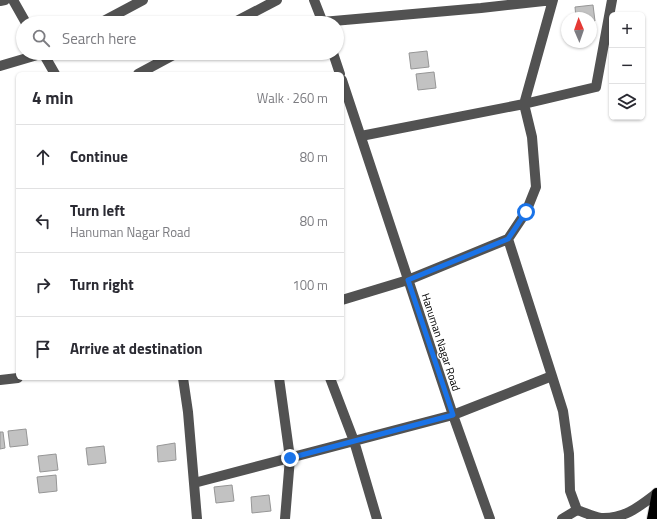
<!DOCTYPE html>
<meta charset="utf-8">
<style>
body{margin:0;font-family:"Titillium Web",sans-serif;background:#f7f7f7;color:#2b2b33}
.controls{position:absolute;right:12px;top:12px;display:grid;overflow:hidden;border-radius:6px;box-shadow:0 1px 3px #0004}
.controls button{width:36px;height:36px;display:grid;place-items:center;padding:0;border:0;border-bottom:1px solid #e1e1e2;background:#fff;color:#2b2b33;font:20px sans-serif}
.compass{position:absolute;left:561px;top:12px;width:36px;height:36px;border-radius:50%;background:#fff;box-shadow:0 1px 3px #0004;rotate:358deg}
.stop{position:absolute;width:12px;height:12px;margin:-9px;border:3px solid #1a73e8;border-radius:50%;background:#fff}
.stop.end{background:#1a73e8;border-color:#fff;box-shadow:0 1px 4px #0008}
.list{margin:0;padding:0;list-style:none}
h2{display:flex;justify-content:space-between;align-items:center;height:52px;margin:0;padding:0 16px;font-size:17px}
h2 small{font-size:13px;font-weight:400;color:#7c7c81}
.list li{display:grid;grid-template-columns:26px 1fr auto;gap:12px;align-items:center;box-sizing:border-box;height:64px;padding:0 16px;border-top:1px solid #e1e1e2}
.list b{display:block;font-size:15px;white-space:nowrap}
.list p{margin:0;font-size:13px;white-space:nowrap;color:#7c7c81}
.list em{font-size:13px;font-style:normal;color:#7c7c81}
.icon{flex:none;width:22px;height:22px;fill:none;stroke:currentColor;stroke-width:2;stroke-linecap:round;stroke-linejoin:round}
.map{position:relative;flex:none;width:657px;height:519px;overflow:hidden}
.search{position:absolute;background:#fff;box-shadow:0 1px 3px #0004;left:16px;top:16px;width:328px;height:44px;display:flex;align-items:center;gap:10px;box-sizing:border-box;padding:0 14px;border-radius:22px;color:#7c7c81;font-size:15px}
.panel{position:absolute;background:#fff;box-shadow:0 1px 3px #0004;left:16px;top:72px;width:328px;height:308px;border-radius:6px}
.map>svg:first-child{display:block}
</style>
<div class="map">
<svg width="657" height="519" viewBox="0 0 657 519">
<rect width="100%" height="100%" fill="#fff"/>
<path fill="#c2c2c2" stroke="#969696" d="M593,5L595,21L591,22V18H576L575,7Z
M427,51L429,67L411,69L409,53Z
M434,72L436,88L418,90L416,74Z
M26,429L28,445L10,447L8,431Z
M0,432H3L5,448L0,449Z
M175,443L176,460L158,462L157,446Z
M104,446L106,463L88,465L86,448Z
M56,454L58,470L40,472L38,456Z
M56,475L57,491L39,493L37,477Z
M232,485L234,501L216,503L214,487Z
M269,495L271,511L252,513L251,497Z"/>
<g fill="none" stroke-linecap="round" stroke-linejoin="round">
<defs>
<path id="major" d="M652,519L657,493"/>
</defs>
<use href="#major" stroke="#dbdbdb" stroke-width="12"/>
<path stroke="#525252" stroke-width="10" d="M13,0L26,23
M314,0L323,23
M0,1L5,0
M322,22L481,8L553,0L524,104L532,137L536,187L526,212L508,239L408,280L342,300
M100,23L143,0
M233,23L277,0
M43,53L55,74
M333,53L340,74
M0,66L44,53
M138,74L177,53
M342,80L453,415L490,519
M361,136L524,104L596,87L612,0
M508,239L552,376L563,411L569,454L570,491L577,510
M183,378L188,412L197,519
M279,378L290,458L285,519
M330,378L354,441L377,519
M0,380L18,378
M194,483L453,415L552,376
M562,519L577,510C584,512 593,517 601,518C625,519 640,506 657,493"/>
<use href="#major" stroke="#000" stroke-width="10"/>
</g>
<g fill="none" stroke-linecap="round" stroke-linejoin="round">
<path stroke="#1a73e8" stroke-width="5" d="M290,458L453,415L408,280L508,239L526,212"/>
</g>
<g text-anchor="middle" stroke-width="3" stroke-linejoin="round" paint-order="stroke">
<g font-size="11" fill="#000" stroke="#fff">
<text transform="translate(441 342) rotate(72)" y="4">Hanuman Nagar Road</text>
</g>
</g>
</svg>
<div class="controls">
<button>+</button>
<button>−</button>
<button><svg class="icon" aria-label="layers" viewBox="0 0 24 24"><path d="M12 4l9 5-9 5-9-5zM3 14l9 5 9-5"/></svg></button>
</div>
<svg class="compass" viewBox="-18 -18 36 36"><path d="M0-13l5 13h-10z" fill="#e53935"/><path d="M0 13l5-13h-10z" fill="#7c7c81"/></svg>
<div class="stop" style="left:526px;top:212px"></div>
<div class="stop end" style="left:290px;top:458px"></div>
<div class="search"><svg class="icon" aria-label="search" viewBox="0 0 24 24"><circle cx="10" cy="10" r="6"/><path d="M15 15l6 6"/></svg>Search here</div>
<section class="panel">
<h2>4 min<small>Walk · 260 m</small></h2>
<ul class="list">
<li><svg class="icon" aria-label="ahead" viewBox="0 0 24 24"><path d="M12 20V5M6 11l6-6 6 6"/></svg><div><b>Continue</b></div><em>80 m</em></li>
<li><svg class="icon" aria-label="left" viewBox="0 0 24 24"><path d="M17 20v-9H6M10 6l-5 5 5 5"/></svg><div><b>Turn left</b><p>Hanuman Nagar Road</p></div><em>80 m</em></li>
<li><svg class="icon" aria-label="right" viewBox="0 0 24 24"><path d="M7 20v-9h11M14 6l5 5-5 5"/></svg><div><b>Turn right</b></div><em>100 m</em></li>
<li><svg class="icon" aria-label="arrive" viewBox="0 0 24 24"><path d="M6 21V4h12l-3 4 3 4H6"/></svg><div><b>Arrive at destination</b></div></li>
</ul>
</section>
</div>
